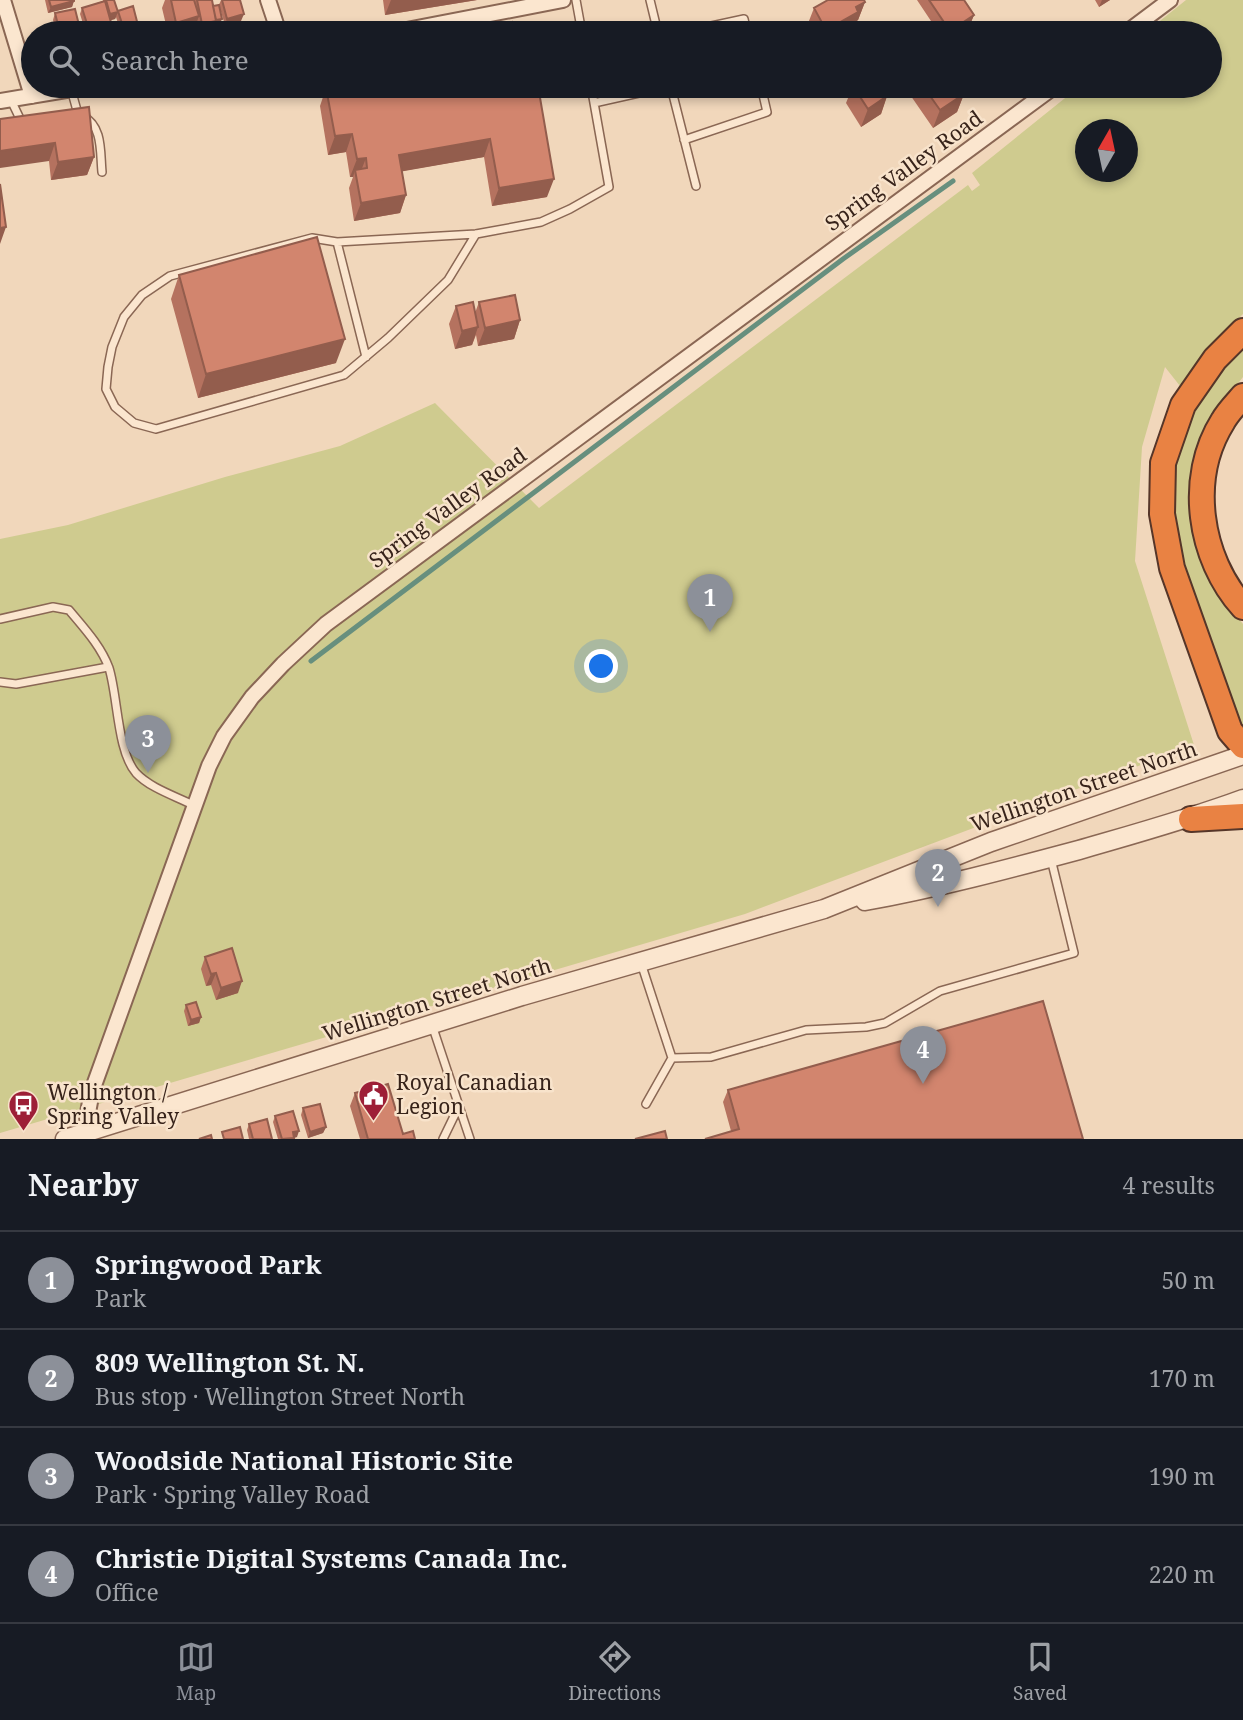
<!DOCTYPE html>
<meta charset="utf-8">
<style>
body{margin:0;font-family:"Noto Serif",serif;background:#20242c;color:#f1f3f6}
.compass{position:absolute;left:1075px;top:119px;width:63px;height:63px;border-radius:50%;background:#171b24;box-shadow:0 4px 10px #0003;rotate:9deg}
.you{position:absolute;left:602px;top:667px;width:24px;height:24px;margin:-18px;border:5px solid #fff;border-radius:50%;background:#1a73e8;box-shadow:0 0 0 10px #1a73e833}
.badge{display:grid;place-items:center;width:46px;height:46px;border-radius:50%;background:#8c9099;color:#fff;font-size:23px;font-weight:700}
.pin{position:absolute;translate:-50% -58px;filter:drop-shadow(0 2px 4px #0008)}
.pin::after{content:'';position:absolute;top:37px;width:24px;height:21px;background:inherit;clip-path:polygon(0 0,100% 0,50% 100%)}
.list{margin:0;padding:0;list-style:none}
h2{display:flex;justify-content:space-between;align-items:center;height:91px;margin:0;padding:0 28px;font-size:30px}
h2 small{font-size:23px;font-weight:400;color:#9ea1a6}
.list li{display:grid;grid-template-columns:46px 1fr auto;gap:21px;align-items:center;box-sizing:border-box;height:98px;padding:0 28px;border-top:2px solid #363941}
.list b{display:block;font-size:26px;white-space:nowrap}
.list p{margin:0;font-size:23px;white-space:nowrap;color:#9ea1a6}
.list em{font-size:23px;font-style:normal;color:#9ea1a6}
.icon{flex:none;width:38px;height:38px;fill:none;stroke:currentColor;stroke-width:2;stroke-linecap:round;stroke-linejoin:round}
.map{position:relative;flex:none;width:1243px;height:1139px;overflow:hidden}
.search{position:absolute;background:#171b24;box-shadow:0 4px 10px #0003;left:21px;right:21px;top:21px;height:77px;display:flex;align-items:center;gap:18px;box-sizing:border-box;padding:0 24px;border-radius:38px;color:#9ea1a6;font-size:26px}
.sheet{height:483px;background:#171b24}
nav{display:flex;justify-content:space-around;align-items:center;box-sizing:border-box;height:98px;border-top:2px solid #363941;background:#171b24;font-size:19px;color:#9ea1a6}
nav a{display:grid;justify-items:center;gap:4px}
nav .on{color:#8c9099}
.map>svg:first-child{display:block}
</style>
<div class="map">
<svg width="1243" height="1139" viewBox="0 0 1243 1139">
<rect width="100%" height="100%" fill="#f1d7bb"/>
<path fill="#cfcb8f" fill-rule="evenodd" d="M1186,0H1243V314L1206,351L1180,386L1165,367L1142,447L1135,561L1194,745L745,914L0,1133V539L68,525L225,477L340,446L435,403L539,508L968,185L972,191L980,185L972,173L1080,86H1210V33H1145ZM1086,130H1128V172H1086Z
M1243,343V377L1213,415L1192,515L1219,594L1243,624V726L1233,708L1171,533L1172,463L1197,398Z"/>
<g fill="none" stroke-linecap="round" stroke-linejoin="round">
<path stroke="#678f7e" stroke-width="5" d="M311,661L843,259L953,181"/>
<defs>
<path id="service" d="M576,0L582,33
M650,0L658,33
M679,33L744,19L747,33
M671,87L696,186
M71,89L78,114
M11,100L22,123
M594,103L670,86
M83,116C103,127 100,151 102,172
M684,140L767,112L761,86
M476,234L448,280L388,338L344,375L156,429L134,423L115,407L106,389L108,367L112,347L124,317L142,295L170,276L312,238L337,242L476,234L541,222L570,209L609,187L591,86
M337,242L366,357
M0,619L53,607L69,610C84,628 101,646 109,668C118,697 117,751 136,773C150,788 175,796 193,805
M0,682L16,684L108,667
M641,963L672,1058L646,1104
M432,1025L470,1139
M672,1058L711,1057L806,1030L866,1027L885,1023L940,991L1074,953L1051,859
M443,1139L459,1106"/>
<path id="minor" d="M3,0L32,96
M268,0L279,33
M391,33L563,0
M1126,33L1170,0
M0,101L90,86
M88,1132L87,1118L92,1091L209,766L224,736L252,697L283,664L326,624L1055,86"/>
<path id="tertiary" d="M865,901C937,888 1008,869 1079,850C1134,834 1189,819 1243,799
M65,1139L522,996L824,909L991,842L1243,755"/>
<path id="motorway" d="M1243,331L1215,359L1183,405L1163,463L1162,514L1172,568L1230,731L1243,746
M1243,396C1236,404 1228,412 1223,421C1187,478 1199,558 1243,607
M1191,819L1243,816"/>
</defs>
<use href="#service" stroke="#8a6754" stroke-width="10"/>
<use href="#minor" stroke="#8a6754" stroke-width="18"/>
<use href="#tertiary" stroke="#8a6754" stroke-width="21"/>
<use href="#motorway" stroke="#563629" stroke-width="28"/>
<use href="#service" stroke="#fbe6cf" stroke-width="7"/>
<use href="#minor" stroke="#fbe6cf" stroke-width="14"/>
<use href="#tertiary" stroke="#fbe6cf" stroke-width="18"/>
<use href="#motorway" stroke="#e98243" stroke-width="24"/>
</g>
<path fill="#b5725f" d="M45,0H74L72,7L48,13Z
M103,0H114L117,12L118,11L140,33H121L116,17L115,19L110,20L114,33H86L80,14L82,8L103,1Z
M165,0H212L219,25L215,26L212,33H197L196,25L193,33H168L162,8Z
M221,0L241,21L225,25L219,5Z
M383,0H477L385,15Z
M917,0H964L974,15L969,27L960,33H939Z
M1095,0H1110L1099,7Z
M865,2L858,20L855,22L852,30L846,33H811L807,26L814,8Z
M55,13L81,33H56L53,20Z
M538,86L547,197L492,206L484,157L402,171L406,195L400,213L354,221L349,188L353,177H350L346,152L328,155L320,106L326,88Z
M853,86L887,96L881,114L861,127L846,103Z
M904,86H958L964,94L957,112L933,128Z
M0,119L94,157L87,175L51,180L49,161Z
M179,275L336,363L198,398L171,299Z
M479,302L520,320L514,339L478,346L476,335L472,345L455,349L449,324L456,306L475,313Z
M205,957L238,993L216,1000L211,985L206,986L201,969Z
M186,1005L201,1017L199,1023L188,1026L184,1011Z
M728,1090L1083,1139L731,1131L723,1102Z
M355,1093L403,1134L415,1139H360L350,1106Z
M303,1108L326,1127L323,1133L308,1138L301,1115Z
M275,1116L297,1137L294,1138V1139H278L273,1122Z
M249,1124L272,1139H249L247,1130Z"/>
<path fill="#935d4d" d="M391,0H477L385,15Z
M1102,0H1110L1099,7Z
M74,1L72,7L48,13L51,7Z
M865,2L858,20L855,22L852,30L846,33H825L826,30L856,7Z
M118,12L115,19L108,21L110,14Z
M244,14L241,21L225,25L227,19Z
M974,15L969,27L960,33H949L950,31Z
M199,16L193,33H172L176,23Z
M222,19L219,25L215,26L212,33H199L202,24Z
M964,94L957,112L933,128L940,110Z
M887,96L881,114L861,127L868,109Z
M352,134L346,152L328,155L335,136Z
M490,139L484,157L393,173L399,155Z
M55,143L49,161L0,168V151Z
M94,157L87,175L51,180L58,162Z
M366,158L359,176L355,170L353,177H350L357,159Z
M554,179L547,197L492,206L499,188Z
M406,195L400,213L354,221L361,203Z
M6,227L0,244V228Z
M520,320L514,339L478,346L485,328Z
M478,327L472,345L455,349L462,331Z
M345,339L336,363L198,398L206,374Z
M216,973L211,985L206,986L211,974Z
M242,981L238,993L216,1000L221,988Z
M201,1017L199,1023L188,1026L191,1020Z
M326,1127L323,1133L308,1138L310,1132Z
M299,1131L297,1137L290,1138L293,1132Z"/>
<path fill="#d2856e" stroke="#935d4d" stroke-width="2" d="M49,0H74V1L51,7Z
M106,0H114L118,12L110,14Z
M171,0H194L199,16L176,23Z
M197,0H212L216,21L202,24Z
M222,0H240L244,14L227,19Z
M828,0H864L865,2L856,7L858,12L826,30L814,8Z
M929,0H964L974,15L950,31Z
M105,1L114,33H90L82,8Z
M219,5L222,19L216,20L213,6Z
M133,6L140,33H125L118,11Z
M75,9L81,33H60L55,13Z
M512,22L514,33H445Z
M340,86H538L554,179L499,188L490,139L399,155L406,195L361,203L355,170L367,168L366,158L357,159L352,134L335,136L326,88Z
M853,86H881L887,96L868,109Z
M923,86H958L964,94L940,110Z
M89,107L94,157L58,162L55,143L0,151V119Z
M0,184L6,227L0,228Z
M317,237L345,339L206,374L179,275Z
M515,295L520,320L485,328L479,302Z
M473,302L478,327L462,331L456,306Z
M232,948L242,981L221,988L216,973L211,974L205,957Z
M1043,1001L1083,1139H705L739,1129L728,1090Z
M196,1002L201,1017L191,1020L186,1005Z
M388,1084L403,1134L413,1131L415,1139H368L355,1093Z
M320,1104L326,1127L310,1132L303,1108Z
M293,1111L299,1131L293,1132L294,1138L282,1139L275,1116Z
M267,1119L272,1139H253L249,1124Z
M240,1127L243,1139H224L222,1132Z
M665,1131L667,1139H635Z
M211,1135L212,1139H199Z"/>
<defs>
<symbol id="civic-pin" viewBox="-11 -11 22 30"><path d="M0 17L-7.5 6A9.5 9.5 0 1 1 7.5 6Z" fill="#9d1f37" stroke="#f8e3cb"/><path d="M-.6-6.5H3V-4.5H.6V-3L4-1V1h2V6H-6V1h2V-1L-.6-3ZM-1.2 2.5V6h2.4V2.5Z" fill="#fff"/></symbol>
<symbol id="bus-pin" viewBox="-11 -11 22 30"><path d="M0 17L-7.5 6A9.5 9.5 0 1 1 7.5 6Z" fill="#9d1f37" stroke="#f8e3cb"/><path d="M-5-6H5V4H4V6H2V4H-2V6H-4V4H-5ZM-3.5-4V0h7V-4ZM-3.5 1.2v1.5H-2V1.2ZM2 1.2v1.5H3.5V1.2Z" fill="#fff"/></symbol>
</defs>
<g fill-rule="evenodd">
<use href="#civic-pin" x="356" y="1078" width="35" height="47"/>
<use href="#bus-pin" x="6" y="1088" width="35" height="47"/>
</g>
<g text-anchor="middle" stroke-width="5" stroke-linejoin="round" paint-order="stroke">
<g font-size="21" fill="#37231a" stroke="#f8e3cb">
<text transform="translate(904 171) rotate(-36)" y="7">Spring Valley Road</text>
<text transform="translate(448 508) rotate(-36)" y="7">Spring Valley Road</text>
<text transform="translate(1084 787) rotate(-19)" y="7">Wellington Street North</text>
<text transform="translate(437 1000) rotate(-17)" y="7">Wellington Street North</text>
</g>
<g font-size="21" fill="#37231a" stroke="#f8e3cb" text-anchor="start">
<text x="396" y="1090">Royal Canadian<tspan x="396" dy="24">Legion</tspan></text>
<text x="47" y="1100">Wellington /<tspan x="47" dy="24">Spring Valley</tspan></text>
</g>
</g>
</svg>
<svg class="compass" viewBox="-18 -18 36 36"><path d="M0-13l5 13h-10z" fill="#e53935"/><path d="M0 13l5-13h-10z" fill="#9ea1a6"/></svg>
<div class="you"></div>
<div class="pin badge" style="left:710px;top:632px">1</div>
<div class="pin badge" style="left:938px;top:907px">2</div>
<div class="pin badge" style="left:148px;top:773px">3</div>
<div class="pin badge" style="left:923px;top:1084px">4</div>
<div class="search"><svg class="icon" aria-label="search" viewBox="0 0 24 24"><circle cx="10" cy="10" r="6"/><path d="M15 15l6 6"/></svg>Search here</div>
</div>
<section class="sheet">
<h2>Nearby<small>4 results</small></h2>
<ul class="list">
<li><span class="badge">1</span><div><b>Springwood Park</b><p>Park</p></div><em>50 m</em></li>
<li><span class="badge">2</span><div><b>809 Wellington St. N.</b><p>Bus stop · Wellington Street North</p></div><em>170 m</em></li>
<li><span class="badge">3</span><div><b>Woodside National Historic Site</b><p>Park · Spring Valley Road</p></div><em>190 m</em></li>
<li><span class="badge">4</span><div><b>Christie Digital Systems Canada Inc.</b><p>Office</p></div><em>220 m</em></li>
</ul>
</section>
<nav>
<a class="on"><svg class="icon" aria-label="map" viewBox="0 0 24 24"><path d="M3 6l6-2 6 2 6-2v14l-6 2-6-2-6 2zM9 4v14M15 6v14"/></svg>Map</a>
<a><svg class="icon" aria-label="directions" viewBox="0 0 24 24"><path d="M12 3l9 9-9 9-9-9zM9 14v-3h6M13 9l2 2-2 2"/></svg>Directions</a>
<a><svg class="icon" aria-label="saved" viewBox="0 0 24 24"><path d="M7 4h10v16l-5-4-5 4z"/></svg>Saved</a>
</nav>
